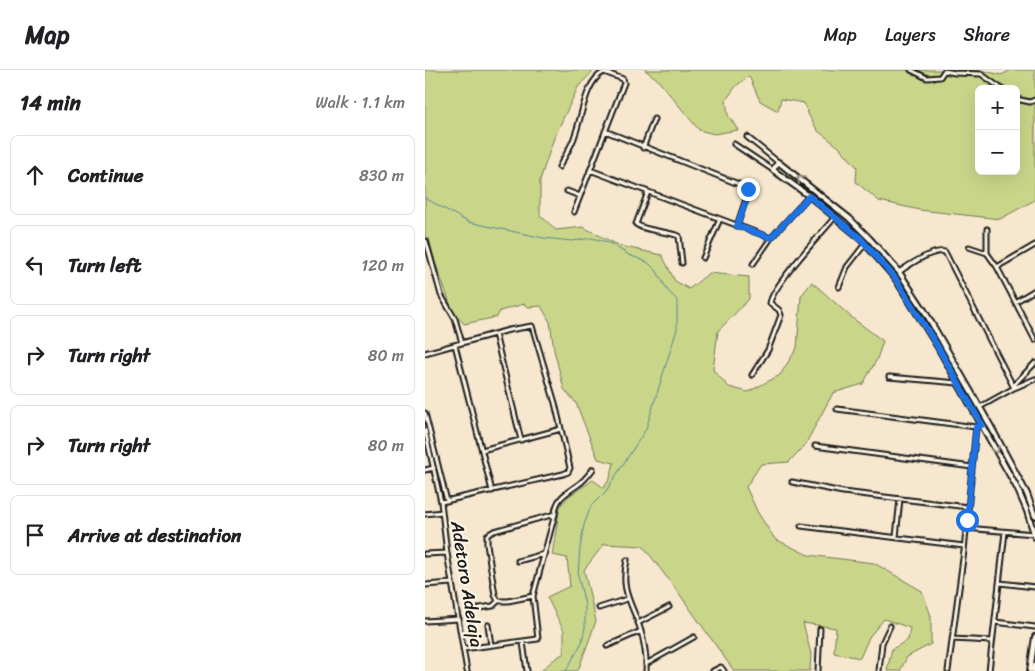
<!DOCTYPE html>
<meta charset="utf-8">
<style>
body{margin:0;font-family:Sriracha,sans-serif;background:#f2f2f2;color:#202124}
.controls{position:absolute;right:15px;top:15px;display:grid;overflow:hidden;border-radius:8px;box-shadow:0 5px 20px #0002}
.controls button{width:45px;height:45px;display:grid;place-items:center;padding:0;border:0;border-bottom:1px solid #e0e0e0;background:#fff;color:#202124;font:25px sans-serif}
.stop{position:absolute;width:15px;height:15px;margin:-11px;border:4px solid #1a73e8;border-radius:50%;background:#fff}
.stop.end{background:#1a73e8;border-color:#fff;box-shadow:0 1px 5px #0008}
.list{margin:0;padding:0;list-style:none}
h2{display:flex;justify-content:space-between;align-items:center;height:65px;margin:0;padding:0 20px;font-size:21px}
h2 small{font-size:16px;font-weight:400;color:#757577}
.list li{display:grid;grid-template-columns:32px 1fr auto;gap:15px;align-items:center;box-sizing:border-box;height:80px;margin:0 10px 10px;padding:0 10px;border:1px solid #e0e0e0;border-radius:8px}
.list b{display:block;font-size:19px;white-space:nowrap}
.list em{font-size:16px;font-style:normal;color:#757577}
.icon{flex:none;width:28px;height:28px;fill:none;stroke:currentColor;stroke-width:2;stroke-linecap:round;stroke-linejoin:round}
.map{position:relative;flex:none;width:610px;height:601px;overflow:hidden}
header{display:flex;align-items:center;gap:30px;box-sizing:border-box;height:70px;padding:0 25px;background:#fff;border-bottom:1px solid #e0e0e0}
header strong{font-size:24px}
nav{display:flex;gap:28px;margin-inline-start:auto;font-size:18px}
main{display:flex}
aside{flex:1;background:#fff}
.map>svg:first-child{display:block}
</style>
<header>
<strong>Map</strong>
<nav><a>Map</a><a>Layers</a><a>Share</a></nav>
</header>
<main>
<aside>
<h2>14 min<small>Walk · 1.1 km</small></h2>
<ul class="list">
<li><svg class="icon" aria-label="ahead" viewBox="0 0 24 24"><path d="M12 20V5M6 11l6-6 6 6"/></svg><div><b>Continue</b></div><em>830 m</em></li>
<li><svg class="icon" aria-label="left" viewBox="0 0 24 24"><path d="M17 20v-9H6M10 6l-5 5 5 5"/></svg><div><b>Turn left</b></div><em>120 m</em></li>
<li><svg class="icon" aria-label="right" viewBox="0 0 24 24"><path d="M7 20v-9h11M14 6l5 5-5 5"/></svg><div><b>Turn right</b></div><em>80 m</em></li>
<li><svg class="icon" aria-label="right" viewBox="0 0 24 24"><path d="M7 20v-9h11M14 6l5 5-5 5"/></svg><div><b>Turn right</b></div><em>80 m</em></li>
<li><svg class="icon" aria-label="arrive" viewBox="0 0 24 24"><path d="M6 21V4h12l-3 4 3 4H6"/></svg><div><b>Arrive at destination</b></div></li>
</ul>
</aside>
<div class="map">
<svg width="610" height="601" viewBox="0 0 610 601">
<rect width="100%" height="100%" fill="#f6e7ce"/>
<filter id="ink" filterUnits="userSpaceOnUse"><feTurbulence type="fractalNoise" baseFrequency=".02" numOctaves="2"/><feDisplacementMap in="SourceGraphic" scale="10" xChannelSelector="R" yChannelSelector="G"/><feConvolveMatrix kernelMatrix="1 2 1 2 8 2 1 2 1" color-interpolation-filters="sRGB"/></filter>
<g filter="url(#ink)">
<path fill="#c9d68a" stroke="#727953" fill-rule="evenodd" d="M0,0H169L153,17L129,68L115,110V145L131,160L158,157L195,176L237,185L250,211L264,219L284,203L324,207V229L293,261L288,300L304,317L323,322L355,305L372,278L376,226L387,212L426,247L458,271L452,289L438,314L408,323L381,373L364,392L336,394L321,417L333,443L350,469L383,485L449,493L497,521L506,546V574L482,587L475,601H463L462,600L467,579L483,570L485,558L459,549L444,567L435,588L409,583L411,558L378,553L386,584L385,601H309L253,522L218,476L179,474L159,500L171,551L154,598L152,601H116L127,591L139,583V561L122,527L145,516L142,488L127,485L135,436L144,426L168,410L179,418L185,408L189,393L173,389L151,333L139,319L129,280L125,252L116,236L103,237L99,234L75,241L72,247L39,254L28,242L10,192L4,169L0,168Z
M220,0H556L576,5L586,0H610V130L575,149L495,140L454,131L431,112L432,97L414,77L393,61L384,46L379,33L356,29L353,41L335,31L324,6L311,16L301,30L303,45L313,60L289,64L274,60L231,8ZM554,19H591V101H554Z"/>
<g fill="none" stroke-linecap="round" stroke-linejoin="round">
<path stroke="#578590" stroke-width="1" d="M0,128L43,152L119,168L147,171L167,168L183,172L204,185L222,192L231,200L243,221L252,230V259L221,359L181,421L166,436L159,455L155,478L153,505L160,535V558L157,572L141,601"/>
<defs>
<path id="street" d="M486,0L502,8L515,7L519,1L530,3L556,4L577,19
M591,29L605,32L610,30
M180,61L321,117L323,123L312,156
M322,67L353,92
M309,74L348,100
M218,78L229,49
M134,97C139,87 147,76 150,65C157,47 160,11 179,2L198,9L199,13L149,142
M165,100L346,168
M142,121L155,126
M223,122L211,154C219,161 242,161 254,166L257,193
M1,171L16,225L30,249L37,273
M544,177L562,183L572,197L610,270
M562,183V159
M278,188L295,149
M328,194L346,168L384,126
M572,197L610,175
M474,202C484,195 508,179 520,182L589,318L610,309
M414,217L422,197L440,174
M590,232L610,220
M70,264L96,370
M30,275L67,421
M0,283L84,260L107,256L130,333L145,398L143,402L138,404L16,432
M327,305L343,280L356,245L354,240L345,233C348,215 397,163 410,147
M464,307L533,313
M555,337L589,318L590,314L610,293
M412,339L551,357
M0,343L22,431
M0,360L16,432L22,483L42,601
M390,376L547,397
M57,380L136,359
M0,400L9,398
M367,412L418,422L543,437
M0,444L17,442
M376,456L539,476
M541,458L609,464
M471,467L475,429
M0,484L22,483
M202,490C195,521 206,531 215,558C219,570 222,588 221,601
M93,491L119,484
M575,513L610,517
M0,515L27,513
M108,526L83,531H73L70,525L62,474V465L69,461L130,444C131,427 142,423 154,414C160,410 164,404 168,399
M55,538L68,536L73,531
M174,538L202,529
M0,551L34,549
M570,552L610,557
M213,553L244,537
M63,555L66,575
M527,569L567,571
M98,572L102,601
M182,576L216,561
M38,579L113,569L108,526L130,444
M221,594L269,567
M288,601L296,597L299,601
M393,601L395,559
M454,601L457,573L465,556
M523,601L539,481L551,357L557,355
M564,601L580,462"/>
<path id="secondary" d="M610,446L602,424L565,355L499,240L474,202L444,168L424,148L353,92L348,100L384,126L435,168L470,208L514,279L592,418L602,441L610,467
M605,601L610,567
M609,601L610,595"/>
</defs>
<use href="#street" stroke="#1c1c1c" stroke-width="7"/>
<use href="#secondary" stroke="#1c1c1c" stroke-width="8"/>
<use href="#street" stroke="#fcf5e5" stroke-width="3"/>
<use href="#secondary" stroke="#fcf5e5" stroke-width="4"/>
</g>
<defs><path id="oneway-chevron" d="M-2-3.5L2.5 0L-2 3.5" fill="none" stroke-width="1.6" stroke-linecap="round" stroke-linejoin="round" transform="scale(1.25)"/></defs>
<g stroke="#97938b">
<use href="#oneway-chevron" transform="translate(375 109) rotate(-140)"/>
<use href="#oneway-chevron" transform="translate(571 380) rotate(61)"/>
</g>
</g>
<g fill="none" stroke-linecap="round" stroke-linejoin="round" filter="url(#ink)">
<path stroke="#1a73e8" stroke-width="6" d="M323,119L324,123L312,156L346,168L384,126L435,168L470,208L514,279L557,355L551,357L542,450"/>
</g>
<g text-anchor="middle" stroke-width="4.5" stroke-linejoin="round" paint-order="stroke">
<g font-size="18" fill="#1c1c1c" stroke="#fcf5e5">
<text transform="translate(42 514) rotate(81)" y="6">Adetoro Adelaja</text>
</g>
</g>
</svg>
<div class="controls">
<button>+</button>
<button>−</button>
</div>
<div class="stop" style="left:542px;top:450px"></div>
<div class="stop end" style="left:323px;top:119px"></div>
</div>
</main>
